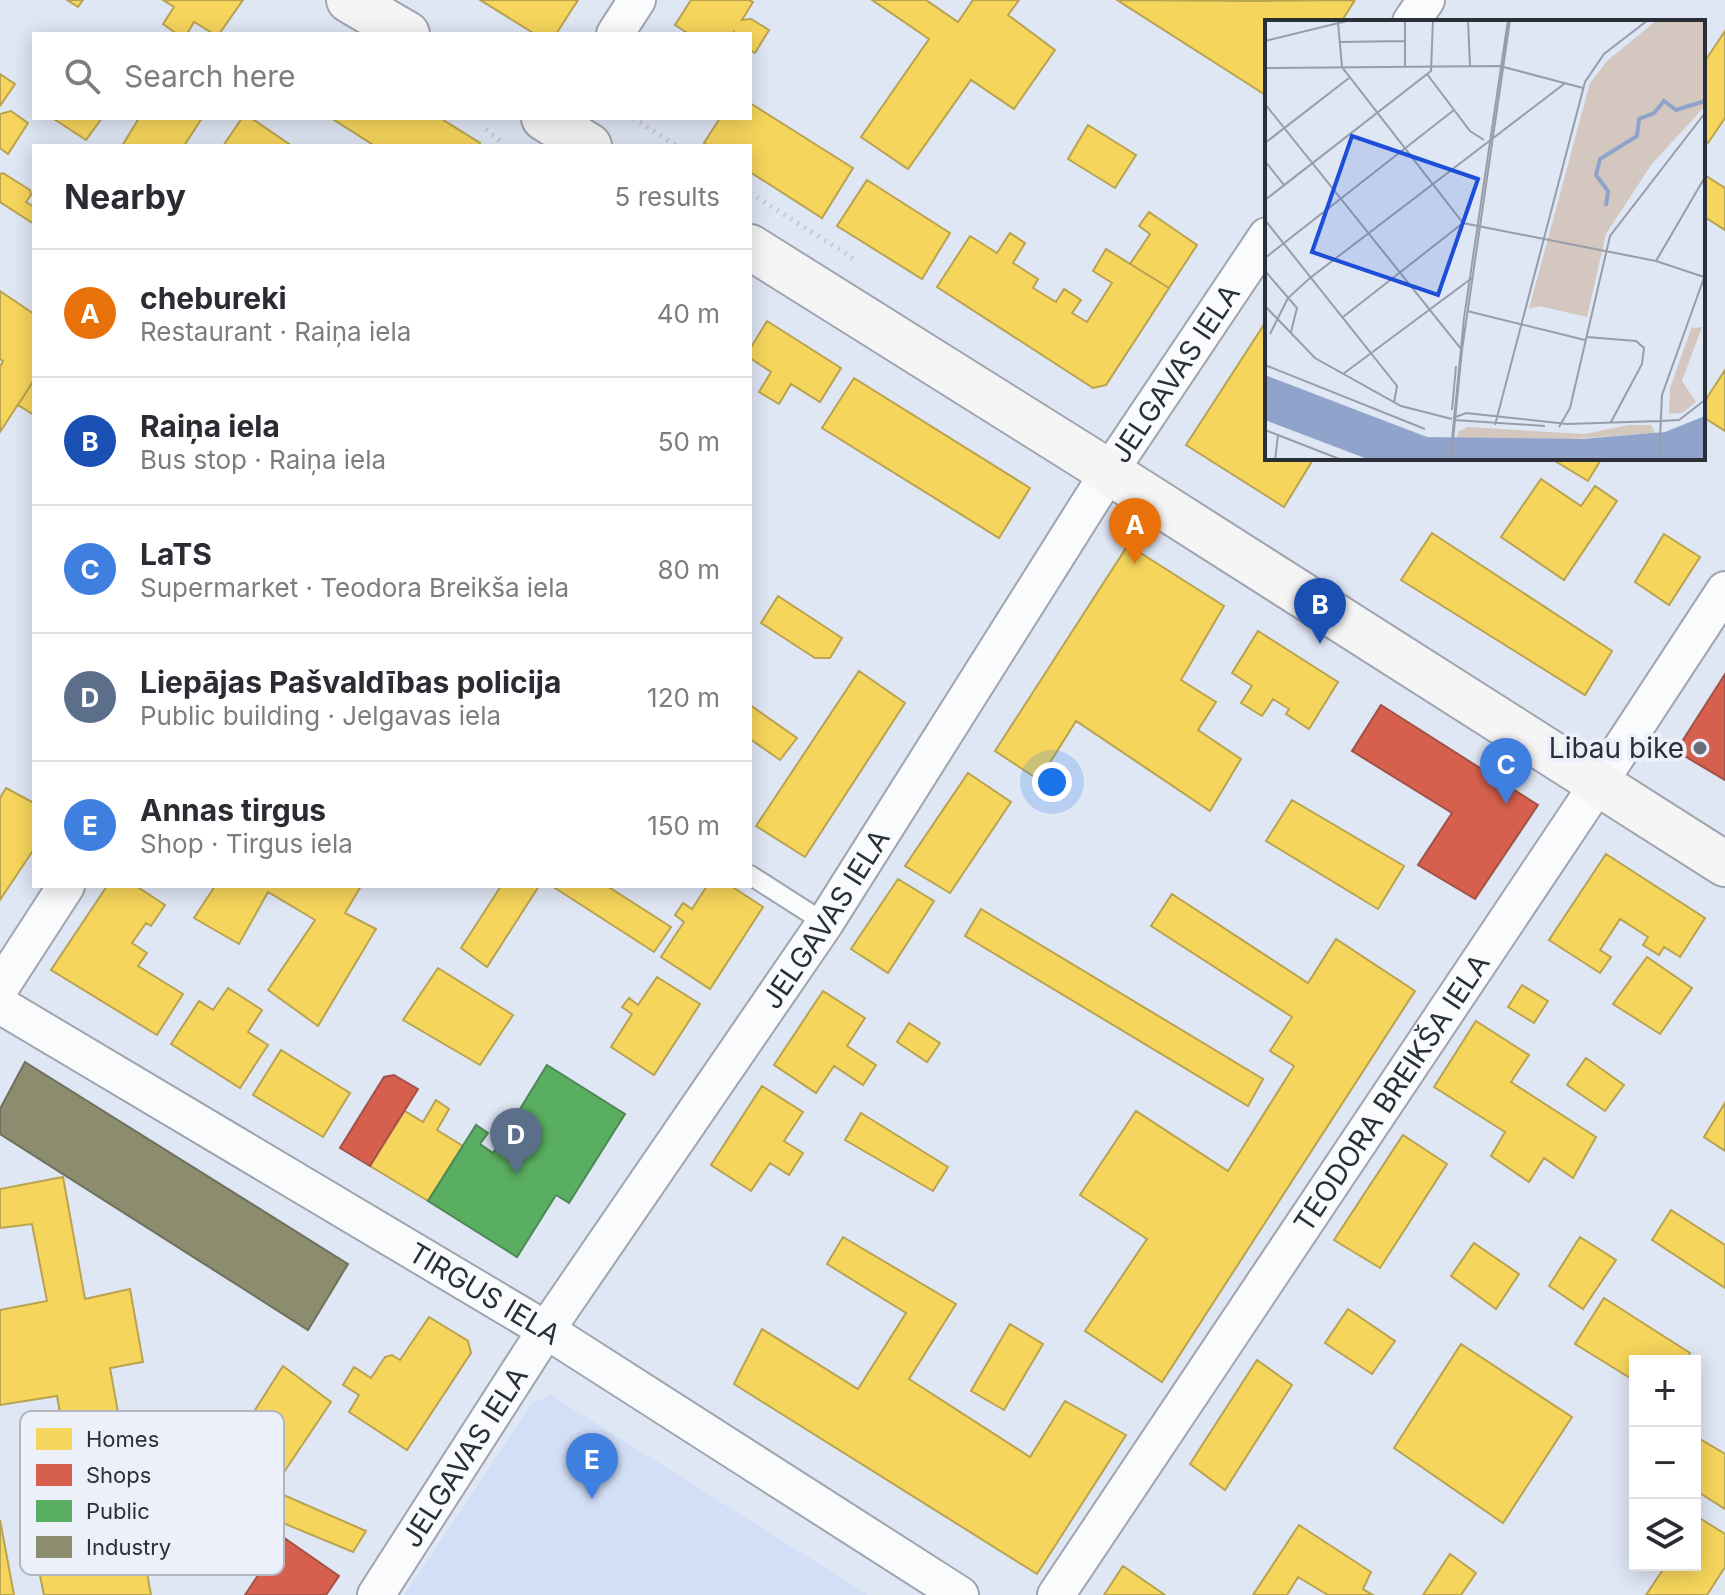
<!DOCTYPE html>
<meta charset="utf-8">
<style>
body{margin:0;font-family:Inter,sans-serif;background:#f2f2f3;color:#2b2b33}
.controls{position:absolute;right:24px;bottom:24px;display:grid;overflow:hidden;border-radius:0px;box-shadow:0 4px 20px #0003}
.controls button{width:72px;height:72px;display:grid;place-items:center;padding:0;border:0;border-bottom:2px solid #e1e1e2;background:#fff;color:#2b2b33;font:40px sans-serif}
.you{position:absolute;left:1052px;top:782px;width:28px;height:28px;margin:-20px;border:6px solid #fff;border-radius:50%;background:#1a73e8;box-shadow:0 0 0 12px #1a73e833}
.badge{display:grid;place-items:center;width:52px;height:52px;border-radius:50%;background:#696f7a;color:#fff;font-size:26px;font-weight:700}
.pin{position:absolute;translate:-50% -66px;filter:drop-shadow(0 2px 4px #0008)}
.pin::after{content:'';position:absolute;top:42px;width:28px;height:24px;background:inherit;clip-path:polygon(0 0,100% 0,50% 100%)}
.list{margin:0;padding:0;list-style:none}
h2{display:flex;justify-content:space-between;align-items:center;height:104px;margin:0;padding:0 32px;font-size:34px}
h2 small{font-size:26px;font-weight:400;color:#7c7c81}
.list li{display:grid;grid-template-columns:52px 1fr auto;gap:24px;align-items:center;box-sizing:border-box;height:128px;padding:0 32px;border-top:2px solid #e1e1e2}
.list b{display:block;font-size:30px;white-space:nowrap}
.list p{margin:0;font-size:26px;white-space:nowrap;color:#7c7c81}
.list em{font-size:26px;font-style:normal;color:#7c7c81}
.icon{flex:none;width:44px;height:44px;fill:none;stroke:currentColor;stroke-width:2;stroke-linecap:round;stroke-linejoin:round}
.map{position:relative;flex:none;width:1725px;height:1595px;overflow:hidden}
.search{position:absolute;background:#fff;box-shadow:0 4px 20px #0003;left:32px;top:32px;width:720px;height:88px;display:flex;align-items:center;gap:20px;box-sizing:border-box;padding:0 28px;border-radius:0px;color:#7c7c81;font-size:30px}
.panel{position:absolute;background:#fff;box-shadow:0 4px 20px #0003;left:32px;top:144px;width:720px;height:744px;border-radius:0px}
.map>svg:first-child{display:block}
</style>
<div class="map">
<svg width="1725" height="1595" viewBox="0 0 1725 1595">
<rect width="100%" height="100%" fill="#dfe6f4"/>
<path fill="#d3dff7" d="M551,1395L868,1595H404L532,1403Z"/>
<path fill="#f6d55c" stroke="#b9a351" stroke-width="2" d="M67,0H83L78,7Z
M163,0H243L219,34H214L194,22L187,34H177L163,24L174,7Z
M480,0H578L556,34H535Z
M691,0H749L753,2L742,20L751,19L769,30L755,53L750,50V34H735L734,32L732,34H689L675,25Z
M872,0H926L958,22L973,0H1019L1008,15L1055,50L1014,109L971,80L908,169L861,137L929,39Z
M1117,0L1257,1L1355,0L1341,22H1267V96Z
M1725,31V118L1708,143L1703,140V64Z
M0,74L15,84L0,106Z
M750,103L853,168L822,218L750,172V146H709L704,143L720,118H750Z
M11,111L28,123L8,154L0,148V114Z
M55,118H102L86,140L54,119Z
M139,118H202L184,146H122Z
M242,118H251L292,146H223Z
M331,118H440L480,143L479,146H375Z
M1088,125L1136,155L1115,188L1068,159Z
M3,173L30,190L31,195L26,202L34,207V224L0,202V174Z
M1703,174L1725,188V230L1703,216Z
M867,180L950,233L922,279L837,226Z
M1149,212L1197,245L1169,288L1130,264L1150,234L1139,226Z
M1010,233L1025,243L1013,263L1038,279L1033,288L1056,302L1064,289L1081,300L1072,313L1087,322L1112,283L1093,271L1106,249L1169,288L1106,385L1093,388L937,287L970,236L997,253Z
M0,291L34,314V380L0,432V367L3,361L0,359Z
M1267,320V458H1314L1284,507L1186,445Z
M767,321L841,368L820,402L791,384L779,404L759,392L771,372L750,358V349Z
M1725,370V431L1703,417V404Z
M854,378L1030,488L999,538L822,428Z
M34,380V415L18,405Z
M1550,458H1602L1588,481Z
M1541,479L1581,506L1595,486L1617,501L1564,580L1501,537Z
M1432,533L1612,651L1585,695L1401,580Z
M1664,534L1700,557L1669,605L1635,582Z
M1128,545L1224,606L1181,680L1216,702L1198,730L1241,759L1210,811L1076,721L1039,780L995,751Z
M778,596L842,638L830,658H815L761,623Z
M1258,631L1338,682L1309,729L1286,714L1289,709L1273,699L1262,716L1241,703L1252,686L1232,673Z
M859,671L905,703L805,857L756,826Z
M750,705L797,738L780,760L750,739Z
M968,773L1011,802L950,893L905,866Z
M6,788L34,803V849L0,900V798Z
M1292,800L1404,866L1378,909L1266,841Z
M1606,854L1705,918L1680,957L1664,947L1659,955L1643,945L1648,937L1620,919L1600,950L1611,957L1600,973L1549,940Z
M898,879L934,901L888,973L851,949Z
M107,886H136L165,905L151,926L146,923L132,943L147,953L138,966L183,994L157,1035L51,970Z
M215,886H361L345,913L376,929L318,1026L268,990L315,920L268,892L239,944L194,918Z
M501,886H539L487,967L461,948Z
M552,886H607L671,927L654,952Z
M707,886H731L763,907L710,989L661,957L684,922L675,915L683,903L692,909Z
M1172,894L1308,983L1336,939L1415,991L1162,1382L1085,1331L1147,1239L1080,1195L1136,1111L1228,1171L1294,1066L1270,1051L1292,1017L1151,926Z
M981,909L1263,1079L1248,1106L965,936Z
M1647,957L1692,988L1660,1034L1613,1004Z
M438,968L513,1015L480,1065L403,1020Z
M657,977L700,1004L654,1075L611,1047L632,1014L622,1007L629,998L638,1005Z
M1522,985L1548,1001L1534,1023L1508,1007Z
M228,988L262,1010L248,1032L268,1045L240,1088L171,1044L199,1001L213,1010Z
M823,991L865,1018L847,1046L876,1065L863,1085L834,1066L816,1093L774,1065Z
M1476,1021L1529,1055L1511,1082L1596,1137L1573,1178L1544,1158L1529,1182L1491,1156L1505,1132L1434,1087Z
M909,1023L940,1043L927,1062L897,1042Z
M281,1050L350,1093L323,1137L253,1095Z
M1586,1058L1624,1085L1605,1111L1567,1085Z
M762,1086L803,1112L784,1141L803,1153L789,1175L770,1163L751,1191L711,1165Z
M436,1100L449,1109L437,1130L463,1146L428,1201L370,1166L403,1110L423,1122Z
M1725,1103V1151L1704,1137Z
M861,1113L948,1167L933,1191L845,1140Z
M1403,1135L1447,1164L1380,1268L1334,1240Z
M63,1177L85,1299L130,1289L143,1362L110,1368L151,1595H44L39,1571L87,1563L57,1396L0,1405V1310L47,1301L32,1224L0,1228V1189Z
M1671,1210L1725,1245V1288L1652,1240Z
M843,1237L956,1304L909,1379L1030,1457L1065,1401L1126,1435L1037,1574L734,1384L762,1329L858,1389L906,1313L827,1264Z
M1580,1237L1616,1260L1583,1309L1549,1286Z
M1474,1243L1519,1274L1496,1309L1451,1276Z
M1604,1298L1690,1353L1685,1361H1635V1381L1575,1344Z
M1348,1309L1395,1341L1372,1374L1325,1343Z
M429,1317L468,1341L471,1353L407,1450L349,1412L359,1395L343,1385L354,1367L371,1378L385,1357L392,1355L400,1360Z
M1010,1324L1043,1344L1004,1410L971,1391Z
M1461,1344L1572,1417L1503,1523L1394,1448Z
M1257,1360L1292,1385L1225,1490L1190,1464Z
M283,1366L331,1402L272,1490L366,1531L353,1552L230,1501L218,1525L174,1503L185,1478L220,1495L249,1447L236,1440Z
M1695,1436L1725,1454V1509L1695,1490Z
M1698,1517L1725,1534V1567L1707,1595H1646L1666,1565H1695V1521Z
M0,1520L14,1595H0Z
M1299,1525L1371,1572L1363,1589L1373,1595H1328L1298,1577L1287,1595H1253Z
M1450,1554L1476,1573L1461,1595H1423Z
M1123,1566L1165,1595H1104Z"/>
<path fill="#d6604d" stroke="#a25147" stroke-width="2" d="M1725,674V780L1676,751Z
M1381,705L1538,805L1475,899L1418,865L1452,813L1352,751Z
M394,1075L418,1089L370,1166L340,1148L384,1077Z
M283,1537L339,1576L326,1595H245Z"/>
<path fill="#5aae61" stroke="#4c8855" stroke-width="2" d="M547,1065L625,1114L569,1203L556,1195L517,1257L428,1201L476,1125L488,1133L480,1144L493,1153Z"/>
<path fill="#8c8c6e" stroke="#6f705e" stroke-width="2" d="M25,1062L348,1264L308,1330L0,1134V1109Z"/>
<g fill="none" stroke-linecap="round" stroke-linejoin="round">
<defs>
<path id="service" d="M750,875L825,923"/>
<g id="minor">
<path d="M1411,22L1426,0"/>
<path d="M615,34L637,0"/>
<path d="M0,988L66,886"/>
<path id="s1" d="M0,1005L546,1330L960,1595"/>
<path id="s2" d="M376,1595L546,1330L825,923L1109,472L1267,236"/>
<path id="s3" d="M1056,1595L1598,784L1725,590"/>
</g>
<path id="secondary" d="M349,0L407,34
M544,118L589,146
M750,247L1109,472L1725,864"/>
</defs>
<use href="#service" stroke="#9fa4ae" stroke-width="22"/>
<use href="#minor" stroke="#9fa4ae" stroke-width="40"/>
<use href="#secondary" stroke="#9fa4ae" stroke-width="48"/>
<path stroke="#c7cacf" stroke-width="5" stroke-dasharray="2 6" stroke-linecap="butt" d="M633,118L677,146
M486,129L501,142
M750,193L856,260"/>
<use href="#service" stroke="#fafbfd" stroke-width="18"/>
<use href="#minor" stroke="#fafbfd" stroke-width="36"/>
<use href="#secondary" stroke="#f6f5f5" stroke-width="44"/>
</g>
<circle fill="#696f7a" stroke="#ebf0fb" stroke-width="3" cx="1700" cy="748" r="8"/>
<g text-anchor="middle" stroke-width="8" stroke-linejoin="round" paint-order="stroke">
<g font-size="28" fill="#2a2f38" stroke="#ebf0fb">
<text dy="10" stroke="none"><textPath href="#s2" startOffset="1460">JELGAVAS IELA</textPath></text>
<text dy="10" stroke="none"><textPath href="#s2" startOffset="812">JELGAVAS IELA</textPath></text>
<text dy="10" stroke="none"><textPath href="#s3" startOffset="604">TEODORA BREIKŠA IELA</textPath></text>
<text dy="10" stroke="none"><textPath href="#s1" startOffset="564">TIRGUS IELA</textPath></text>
<text dy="10" stroke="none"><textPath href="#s2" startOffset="164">JELGAVAS IELA</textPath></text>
</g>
<g font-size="28" fill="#2a2f38" stroke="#ebf0fb" text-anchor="end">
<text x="1684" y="758">Libau bike</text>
</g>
</g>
<g transform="translate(1265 20)">
<rect width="440" height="440" fill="#dfe6f4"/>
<path d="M392,0H440V86L386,145L341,214L322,297L274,286L264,289L325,63L343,40ZM429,301L427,308L437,307L417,361L431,382L417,393L404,394L405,368ZM364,405H386L390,413L294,420L191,419L194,411L203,407L319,414Z" fill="#d3c7bf"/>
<path d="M0,355L162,417L317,419L400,412L440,396V440H105L0,400Z" fill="#90a4cb"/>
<path fill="none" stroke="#90a4cb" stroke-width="4" d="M341,186L343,171L331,155L335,139L372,116L374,99L389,93L399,81L411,90L440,81"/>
<path fill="none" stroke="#979da9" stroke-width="2" d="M140,0V47M203,0L205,46M73,2L77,47L198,203L391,241L439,257M0,21L86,0M74,22L140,21M0,48L235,46L318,68M162,54L205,111L219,120M0,84L197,330L186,440M0,123L84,58M0,141L19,165M0,180L166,51L168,0M0,200L132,366L129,383M0,238L189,90M391,241L440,157M0,251L32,288L26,312M0,286L50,338L136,386L187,399M202,291L320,320M78,297L198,203M5,314L23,278L45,258L299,64M322,317L371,321L379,328L377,344L346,402M197,330L245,0M0,345L160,409M78,354L207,258M187,390L191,346M188,398L201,393L302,404L395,401M189,400L280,406M396,401L414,400L440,380M230,405L320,62L339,34L383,0M294,407L305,388L345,216L440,93M0,410L77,440M10,440L13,415M185,440L199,298L243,0M394,440L397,375L440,255"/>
<path fill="#1d4ed8" fill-opacity="0.15" stroke="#1d4ed8" stroke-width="4" d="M87,116L213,159L173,275L47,232Z"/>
<rect width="440" height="440" fill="none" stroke="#2a2f38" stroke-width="4"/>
</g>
<rect x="20" y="1411" width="264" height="164" rx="12" fill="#ebf0fb" stroke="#b1b6c0" stroke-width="2"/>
<rect x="36" y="1428" width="36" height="22" fill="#f6d55c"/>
<rect x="36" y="1464" width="36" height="22" fill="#d6604d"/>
<rect x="36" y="1500" width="36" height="22" fill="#5aae61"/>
<rect x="36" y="1536" width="36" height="22" fill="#8c8c6e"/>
<g font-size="22" fill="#2a2f38">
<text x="86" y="1447">Homes</text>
<text x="86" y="1483">Shops</text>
<text x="86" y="1519">Public</text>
<text x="86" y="1555">Industry</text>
</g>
</svg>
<div class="controls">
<button>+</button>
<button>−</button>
<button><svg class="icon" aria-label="layers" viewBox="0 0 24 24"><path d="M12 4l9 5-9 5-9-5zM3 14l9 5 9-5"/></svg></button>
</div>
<div class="you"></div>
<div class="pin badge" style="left:1135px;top:564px;background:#e8710a">A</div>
<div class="pin badge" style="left:1320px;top:644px;background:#1a4fb4">B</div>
<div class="pin badge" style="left:1506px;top:804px;background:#3f7fe0">C</div>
<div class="pin badge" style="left:516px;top:1174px;background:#5c6f8a">D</div>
<div class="pin badge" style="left:592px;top:1499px;background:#3f7fe0">E</div>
<div class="search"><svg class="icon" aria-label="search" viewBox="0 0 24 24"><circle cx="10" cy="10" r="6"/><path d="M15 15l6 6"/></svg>Search here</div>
<section class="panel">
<h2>Nearby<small>5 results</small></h2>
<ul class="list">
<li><span class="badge" style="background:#e8710a">A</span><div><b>chebureki</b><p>Restaurant · Raiņa iela</p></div><em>40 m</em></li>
<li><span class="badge" style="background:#1a4fb4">B</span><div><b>Raiņa iela</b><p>Bus stop · Raiņa iela</p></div><em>50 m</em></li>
<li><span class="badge" style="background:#3f7fe0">C</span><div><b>LaTS</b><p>Supermarket · Teodora Breikša iela</p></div><em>80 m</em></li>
<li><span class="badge" style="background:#5c6f8a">D</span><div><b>Liepājas Pašvaldības policija</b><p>Public building · Jelgavas iela</p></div><em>120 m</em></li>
<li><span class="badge" style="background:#3f7fe0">E</span><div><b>Annas tirgus</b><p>Shop · Tirgus iela</p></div><em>150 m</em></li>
</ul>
</section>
</div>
